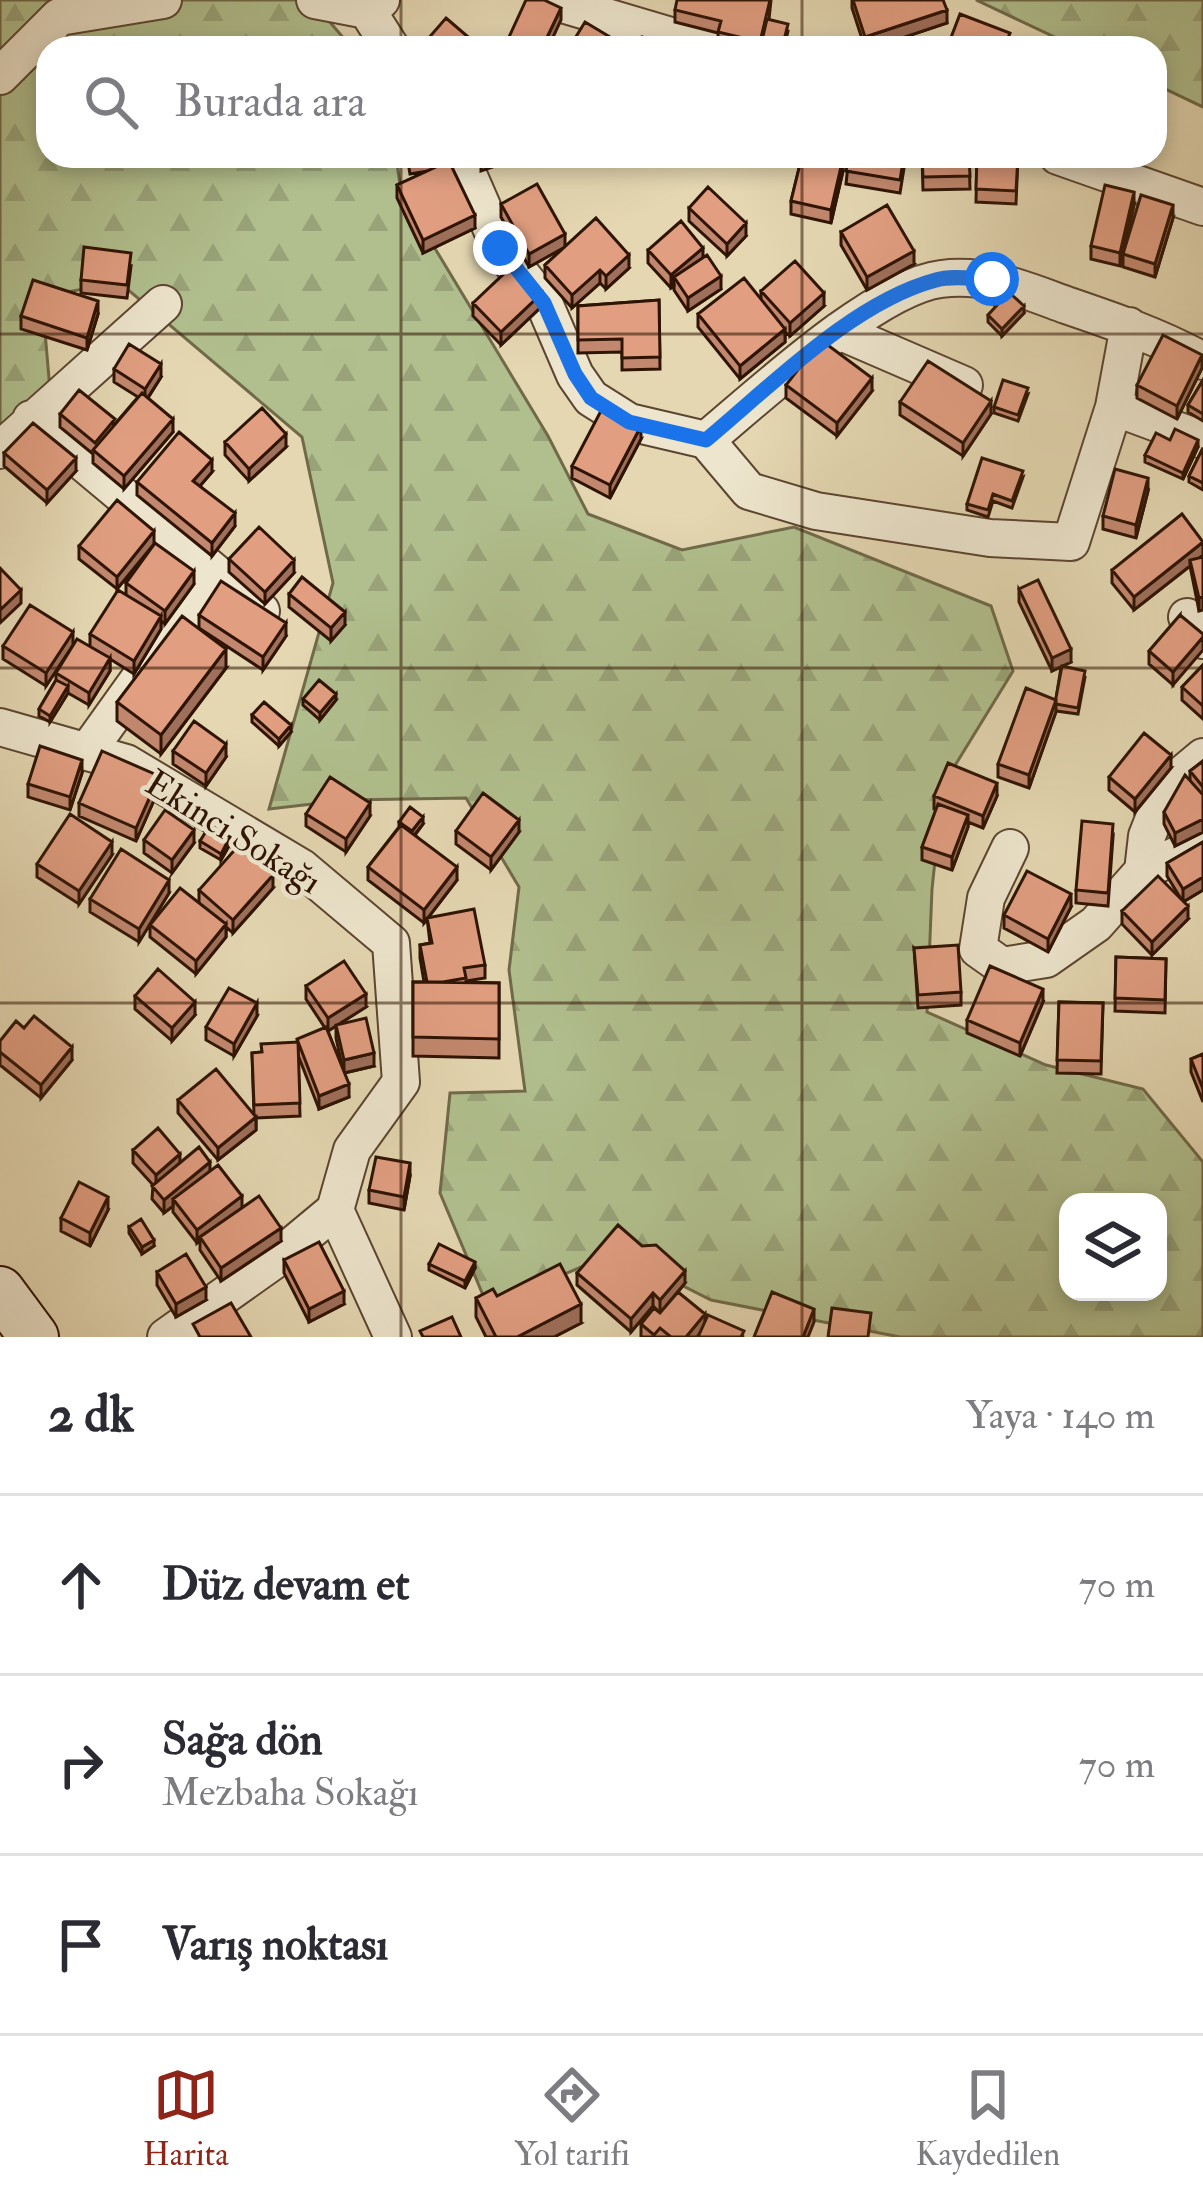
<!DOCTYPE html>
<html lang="tr">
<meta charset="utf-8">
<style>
body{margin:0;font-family:"IM FELL Double Pica",serif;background:#f7f7f7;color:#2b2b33}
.controls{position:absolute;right:36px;bottom:36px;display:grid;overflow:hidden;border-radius:24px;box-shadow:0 6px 18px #0003}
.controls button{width:108px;height:108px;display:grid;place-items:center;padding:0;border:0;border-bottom:3px solid #e1e1e2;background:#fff;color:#2b2b33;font:60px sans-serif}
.stop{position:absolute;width:36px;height:36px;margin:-27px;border:9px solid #1a73e8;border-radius:50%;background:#fff}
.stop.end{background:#1a73e8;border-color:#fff;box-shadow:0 3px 12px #0008}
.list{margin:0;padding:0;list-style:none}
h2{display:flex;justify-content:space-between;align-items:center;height:156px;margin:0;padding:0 48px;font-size:51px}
h2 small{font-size:39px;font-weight:400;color:#7c7c81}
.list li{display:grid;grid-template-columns:78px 1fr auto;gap:36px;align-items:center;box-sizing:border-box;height:180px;padding:0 48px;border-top:3px solid #e1e1e2}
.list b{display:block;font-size:45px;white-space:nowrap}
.list p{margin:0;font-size:39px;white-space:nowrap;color:#7c7c81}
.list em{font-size:39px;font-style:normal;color:#7c7c81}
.icon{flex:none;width:66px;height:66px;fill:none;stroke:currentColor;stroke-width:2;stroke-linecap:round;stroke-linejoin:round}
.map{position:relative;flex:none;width:1203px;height:1337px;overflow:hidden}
.search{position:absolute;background:#fff;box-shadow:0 6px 18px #0003;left:36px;right:36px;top:36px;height:132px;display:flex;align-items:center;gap:30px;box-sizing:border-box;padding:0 42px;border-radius:36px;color:#7c7c81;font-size:45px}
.sheet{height:696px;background:#fff}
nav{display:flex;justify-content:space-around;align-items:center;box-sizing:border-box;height:168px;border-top:3px solid #e1e1e2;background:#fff;font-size:33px;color:#7c7c81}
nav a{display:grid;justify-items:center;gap:6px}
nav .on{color:#8f2418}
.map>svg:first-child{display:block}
</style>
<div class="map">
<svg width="1203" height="1337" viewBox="0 0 1203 1337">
<defs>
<pattern id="forest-firs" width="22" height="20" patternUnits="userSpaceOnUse" patternTransform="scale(3)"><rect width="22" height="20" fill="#b1bf8e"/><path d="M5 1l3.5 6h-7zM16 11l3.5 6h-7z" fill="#99a379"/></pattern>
</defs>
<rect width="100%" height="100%" fill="#e4d7b2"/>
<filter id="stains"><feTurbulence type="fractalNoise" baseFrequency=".00167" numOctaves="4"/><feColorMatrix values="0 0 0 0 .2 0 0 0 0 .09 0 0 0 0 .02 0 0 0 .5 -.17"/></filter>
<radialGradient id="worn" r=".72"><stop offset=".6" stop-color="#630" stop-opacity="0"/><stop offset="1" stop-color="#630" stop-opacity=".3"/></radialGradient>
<path fill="url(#forest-firs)" stroke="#706a49" stroke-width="3" fill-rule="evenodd" d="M0,0H311L352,48H48V156H396L401,192L548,436L588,514L682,550L794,527L991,606L1013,671L943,785L932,889L927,1012L1046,1065L1143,1089L1203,1162V1337H900L711,1300L616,1252L488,1307L440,1193L450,1093L525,1091L509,970L519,887L466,798L347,800L269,809L333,583L302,437L119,282L42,297L50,390L0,442ZM1068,1202H1158V1292H1068Z
M976,0H1203V107L1155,84V48H1078Z"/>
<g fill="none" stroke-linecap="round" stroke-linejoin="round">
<defs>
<path id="street" d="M315,0L367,10L381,0
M549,0L711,48
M367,10L391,48
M0,76L59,17L163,0
M460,156L500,248L544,303L575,375L591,398L629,422L706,440
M1058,156L1203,207
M839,331L964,385
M1114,407L1203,440
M31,419L261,611
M706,440L749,491L816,511L990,538L1071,542L1114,407L1129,326
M706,440C759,396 876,287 941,279C986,273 1025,290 1066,305C1113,321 1160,337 1203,361
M0,450L163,304
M1187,617L1203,640
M0,727L126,763L302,868L391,943L401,1082L352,1150L335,1210L393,1337
M89,749L215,573
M1010,848L986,898L978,949L1002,966L1046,959L1096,924L1143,871L1147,836L1166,788L1203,757
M1143,871L1203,843
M166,1337L276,1259L335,1210"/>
<path id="secondary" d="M0,1291L34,1337"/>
</defs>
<use href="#street" stroke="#5c4530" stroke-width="40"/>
<use href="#secondary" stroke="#2f1404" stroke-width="52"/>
<use href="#street" stroke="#ede5cd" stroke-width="36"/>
<use href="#secondary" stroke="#ede5cd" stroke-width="48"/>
</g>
<path fill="#c2886f" stroke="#2f1404" stroke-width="3" fill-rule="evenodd" d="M771,0L769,19L788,31L784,48H731L718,45V33L675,22V10Z
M852,0H943L947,23L872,48H865L852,8Z
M407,156H448V161L475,228L423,253L397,198V185L428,171L410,174Z
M802,156H842L843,171L831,223L791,214V201Z
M849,156H906L900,193L846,184Z
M922,156H969L970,189L923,190Z
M977,156H1018L1016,204L976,202Z
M501,204L565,247L629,268L606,289L600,283L572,308L545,278V265L564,247L529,267L501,217Z
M1134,205L1120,266L1091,259V246Z
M689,208L746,236L727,256L689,221Z
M1173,218L1155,277L1123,267V254Z
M841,232L914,264L867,290L841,245Z
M648,250L703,257L721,289L688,311L674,290V286L671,288L648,263Z
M131,266L127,298L81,293V280Z
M761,291L824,306L790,336L785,332V342L740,379L698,327V314L761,299Z
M989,293L1024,313L1002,336L988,322V315L996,307L989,300Z
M659,300L660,369L622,370V352L578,353V306Z
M473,303L542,306L501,345L473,316Z
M98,314L87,350L21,329V316Z
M1202,368L1177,419L1137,398V385Z
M114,369L161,377L148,398L173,432L124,489L93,463V454L60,427V414L115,424L138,397L114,382Z
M1203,380V421L1188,412V405Z
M786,385L872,391L837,436L786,398Z
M1028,394L1018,421L994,413V407Z
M900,402L991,414L963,456L900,415Z
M641,439L610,498L572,478V466Z
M1170,440L1198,447L1183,479L1145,462V455Z
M225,442L286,447L249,481L225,455Z
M1203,448V490L1189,482V476Z
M4,453L76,471L47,503L4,466Z
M212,472L200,486L235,526L212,556L137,495V482Z
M1023,477L1012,508L993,501L988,517L967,510V504Z
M1148,491L1136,538L1103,529V516Z
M154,544L194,584L165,624L161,621V629L134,674L110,659V671L89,705L68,693L50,722L39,716V709L56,680V673L90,646V634L126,594V583L153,546L117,589L79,559V546Z
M1203,555L1200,558L1199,611L1190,566L1134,610L1112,583V570Z
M229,559L294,573L265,604L229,572Z
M1019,589L1071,662L1062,666L1085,677L1078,714L1056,711L1029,788L998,777V764L1056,699L1061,667L1052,671L1019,602Z
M289,594L345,625L331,641L289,607Z
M199,615L286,636L263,670L199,628Z
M1180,615L1173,685L1149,664V651Z
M73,645L46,686L3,659V646Z
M1203,665V719L1182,700V687Z
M226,668L161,754L117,721V702Z
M303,699L336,700L320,720L303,705Z
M252,715L291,732L279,746L252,722Z
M173,751L226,757L206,786L173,764Z
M1203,761V832L1175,846L1164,824V812L1190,781V771Z
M1171,768L1135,812L1109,790V777Z
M82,773L70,810L28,797V784Z
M159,789L136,841L79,816V803Z
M934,796H997L983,828L968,822V827L952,870L922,860V847L936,810L934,809Z
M306,814L370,816L346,852L306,826Z
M399,822L423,824L415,835L457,880L424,923L368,880V867L399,827Z
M456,831L519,832L491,870L456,844Z
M1113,837L1108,906L1076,903V890Z
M144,840L194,843L172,873L144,853Z
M200,841L230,844L221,860L200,848Z
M1203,842V890L1183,902L1167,876V863Z
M112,855L79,904L37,877V864Z
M273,888L233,933L226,927V937L196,974L150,937V925L199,902V890Z
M169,893L139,942L90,912V899Z
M1071,907L1048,952L1004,928V915Z
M1122,911L1188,919L1152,955L1122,924Z
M427,918L485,965V978L466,981V982L499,983V1058L413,1056V982H424L420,958V945L430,943Z
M914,948L961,992V1005L918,1008Z
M1116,957L1166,959L1165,1013L1115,1011Z
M306,986L366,1007L339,1024L374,1066L344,1073L349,1097L319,1109L298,1055L300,1116L256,1118V1130L218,1160L178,1113V1100L254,1115L252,1053L262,1052L297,1042L325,1028L306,999ZM336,1026V1038L343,1070L328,1031Z
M135,996L195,1015L172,1041L135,1009Z
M1043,1002L1020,1056L967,1033V1020Z
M1059,1002L1103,1003L1101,1074L1057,1073Z
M257,1016L234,1056L206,1040V1027Z
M24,1028L72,1060L41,1098L0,1065V1041Z
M1203,1054V1102L1191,1072V1059Z
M133,1150L210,1171L242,1208L281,1241L221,1281L200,1250V1240L197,1243L173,1212V1206L164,1213L152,1199L153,1185L133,1163Z
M410,1176L404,1210L369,1203V1190Z
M108,1210L90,1246L61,1231V1218Z
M129,1227L154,1246L142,1254L129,1233Z
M284,1260L344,1304L309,1322L284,1273Z
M429,1264L475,1268L465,1288L429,1270Z
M157,1272L206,1300L176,1317L157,1285Z
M577,1273L685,1283L678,1292L705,1322L744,1337L699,1334L697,1337H641V1324L660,1313L653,1306L631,1332L577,1285Z
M497,1296L581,1323L554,1337H486L476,1317V1298Z"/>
<path fill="#9e6f5a" stroke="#2f1404" stroke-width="3" d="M561,8V20L548,48H542Z
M947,10V23L872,48H865V37Z
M486,156H525L481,171V158Z
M843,158V171L831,223V210Z
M1134,192V205L1120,266V253Z
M1173,205V218L1155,277V264Z
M475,215V228L423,253V240Z
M746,223V236L727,256V244Z
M565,234V247L529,267V254Z
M703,248V261L674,277V286L671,288V275Z
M914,251V264L867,290V277Z
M629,255V268L606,289V276Z
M600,270V283L572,308V295Z
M721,276V289L688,311V298Z
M542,293V306L501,345V332Z
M824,293V306L790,336V323Z
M98,301V314L87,350V338Z
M1024,306V313L1002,336V329Z
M785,329V342L740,379V366Z
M1202,355V368L1177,419V406Z
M161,364V377L145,402V389Z
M872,378V391L837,436V423Z
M991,401V414L963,456V443Z
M173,419V432L124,489V476Z
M641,426V439L610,498V485Z
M286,434V447L249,481V469Z
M1198,440V447L1183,479V473Z
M76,458V471L47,503V490Z
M212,460V472L193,494V481Z
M1148,478V491L1136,538V525Z
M235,513V526L212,556V543Z
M154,531V544L117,589V577Z
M1203,542V555L1191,565L1190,560V566L1134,610V597Z
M294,560V573L265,604V592Z
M194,571V584L165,624V611Z
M21,590V603L0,623V610Z
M1203,597V610L1199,611V598Z
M345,612V625L331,641V628Z
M161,616V629L134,674V661Z
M286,623V636L263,670V657Z
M73,632V645L46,686V673Z
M1203,637V650L1173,685V672Z
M226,649V668L161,754V735Z
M1071,649V662L1052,671V658Z
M110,658V671L89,705V693Z
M68,686V693L50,722V716Z
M336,694V700L320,720V713Z
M1056,700V712L1029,788V775Z
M291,725V732L279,746V739Z
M226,744V757L206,786V773Z
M1171,755V768L1135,812V799Z
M82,760V773L70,810V797Z
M159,776V789L136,841V828Z
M997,783V796L983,828V816Z
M370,803V816L346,852V839Z
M968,815V827L952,870V857Z
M423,817V824L412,838V831Z
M1203,819V832L1175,846V833Z
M519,820V832L491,870V857Z
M194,830V843L172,873V860Z
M230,837V844L221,860V854Z
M112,842V855L79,904V891Z
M457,867V880L424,923V910Z
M273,875V888L233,933V920Z
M1203,877V890L1183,902V889Z
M169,880V893L139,942V929Z
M1071,894V907L1048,952V939Z
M1188,906V919L1152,955V942Z
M226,924V937L196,974V961Z
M1043,989V1002L1020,1056V1043Z
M366,994V1007L328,1031V1018Z
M195,1002V1015L172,1041V1028Z
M257,1003V1016L234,1056V1044Z
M72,1047V1060L41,1098V1085Z
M374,1053V1066L344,1073V1060Z
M349,1084V1097L319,1109V1096Z
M256,1117V1130L218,1160V1148Z
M180,1154V1166L156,1188V1175Z
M210,1162V1174L173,1199V1206L164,1213V1200Z
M410,1163V1176L404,1210V1197Z
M242,1196V1209L200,1237V1240L197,1243V1230Z
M108,1197V1210L90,1246V1233Z
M281,1228V1241L221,1281V1268Z
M154,1240V1246L142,1254V1247Z
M475,1262V1268L465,1288V1281Z
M685,1271V1283L660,1313V1300Z
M206,1287V1300L176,1317V1304Z
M344,1291V1304L309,1322V1309Z
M653,1293V1306L631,1332V1319Z
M581,1304V1323L554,1337H517Z
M814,1309V1322L808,1337H803Z
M705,1314V1327L697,1337H686Z"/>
<path fill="#e19e81" stroke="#2f1404" stroke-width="3" d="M526,0H544L561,8L542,48H504Z
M677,0H770L760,42L718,32L721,21L675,10Z
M853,0H943L947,10L865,37Z
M960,14L1010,33L1004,48H947Z
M446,18L481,48H420Z
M767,19L788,24L782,48L761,45Z
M585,22L620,43L617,48H569Z
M642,37L681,48H639Z
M409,156H437L410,161Z
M802,156H833L843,158L831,210L791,201Z
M849,156H904L900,180L846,171Z
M922,156H969L970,176L923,177Z
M977,156H1018L1016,191L976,189Z
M449,161L475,215L423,240L397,185Z
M537,184L565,234L529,254L501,204Z
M1105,185L1134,192L1120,253L1091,246Z
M708,187L746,223L727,244L689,208Z
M1141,195L1173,205L1155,264L1123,254Z
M887,205L914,251L867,277L841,232Z
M596,218L629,255L606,276L600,270L572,295L545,265Z
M681,221L703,248L671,275L648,250Z
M84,247L131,253L127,285L81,280Z
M707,255L721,276L688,298L674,277Z
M795,261L824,293L790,323L761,291Z
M514,264L542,293L501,332L473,303Z
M744,278L785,329L740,366L698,314Z
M33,280L98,301L87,338L21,316Z
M999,283L1024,306L1002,329L988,315L999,303L989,293Z
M659,300L660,357L622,358V339L578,340V306Z
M1163,335L1202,355L1177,406L1137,385Z
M821,340L872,378L837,423L786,385Z
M129,344L161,364L145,389L114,369Z
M928,361L991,401L963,443L900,402Z
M1003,380L1028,388L1018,415L994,407Z
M1203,380V414L1188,405Z
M79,390L115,419L95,443L60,414Z
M142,393L173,419L124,476L93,450Z
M603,407L641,426L610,485L572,466Z
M262,408L286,434L249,469L225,442Z
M33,423L76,458L47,490L4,453Z
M1175,429L1198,440L1183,473L1145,455L1156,433L1170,440Z
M179,432L212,460L193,481L235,513L212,543L137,482Z
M1203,448V483L1189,476Z
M982,458L1023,471L1012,501L993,494L988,510L967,504Z
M1115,469L1148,478L1136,525L1103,516Z
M117,500L154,531L117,577L79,546Z
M1182,514L1203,542L1134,597L1112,570Z
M259,527L294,560L265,592L229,559Z
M155,543L194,571L165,611L126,583Z
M1203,557V597L1199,598L1190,560Z
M0,568L21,590L0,610Z
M302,577L345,612L331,628L289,594Z
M1038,580L1071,649L1052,658L1019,589Z
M221,581L286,623L263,657L199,615Z
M118,590L161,616L134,661L90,634Z
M30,605L73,632L46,673L3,646Z
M1180,615L1203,634V637L1173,672L1149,651Z
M182,616L226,649L161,735L117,702Z
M77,639L110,658L89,693L56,673Z
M1203,665V706L1182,687Z
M1062,666L1085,671L1078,708L1056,704V700L1055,703Z
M56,680L68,686L50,716L39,709Z
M319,680L336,694L320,713L303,699Z
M1026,688L1056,700L1029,775L998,764Z
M264,702L291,725L279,739L252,715Z
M194,721L226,744L206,773L173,751Z
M1144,733L1171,755L1135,799L1109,777Z
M40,746L82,760L70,797L28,784Z
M102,751L159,776L136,828L79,803Z
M1203,761V787L1190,771Z
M948,763L997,783L983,816L934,796Z
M1185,775L1203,795V819L1175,833L1164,812Z
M330,777L370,803L346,839L306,814Z
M483,793L519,820L491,857L456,831Z
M938,804L968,815L952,857L922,847Z
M410,807L423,817L412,831L399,822Z
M165,810L194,830L172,860L144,840Z
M70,814L112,842L79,891L37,864Z
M1082,821L1113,824L1108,893L1076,890Z
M210,825L230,837L221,854L200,841Z
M401,825L457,867L424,910L368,867Z
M1203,842V877L1183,889L1167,863Z
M239,845L273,875L233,920L199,890Z
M121,849L169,880L139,929L90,899Z
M1027,871L1071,894L1048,939L1004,915Z
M1158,876L1188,906L1152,942L1122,911Z
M180,888L226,924L196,961L150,925Z
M474,909L485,965L464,968L466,978L443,982H427L420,945L432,943L427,918Z
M958,945L961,992L918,995L914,948Z
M1116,957L1166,959L1165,1000L1115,998Z
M344,961L366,994L328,1018L306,986Z
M990,966L1043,989L1020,1043L967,1020Z
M158,969L195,1002L172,1028L135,996Z
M413,982L499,983V1039L413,1037Z
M229,988L257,1003L234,1044L206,1027Z
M1059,1002L1103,1003L1101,1061L1057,1060Z
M34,1016L72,1047L41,1085L0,1052V1041L16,1021L24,1028Z
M366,1018L374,1053L344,1060L336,1025Z
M326,1027L349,1084L319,1096L297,1039Z
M298,1042L300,1103L254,1105L252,1053L262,1052L261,1044Z
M1203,1054V1089L1191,1059Z
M216,1069L256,1117L218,1148L178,1100Z
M158,1128L180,1154L156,1175L133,1150Z
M199,1147L210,1162L164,1200L152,1186Z
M376,1157L410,1163L404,1197L369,1190Z
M218,1165L242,1196L197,1230L173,1199Z
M79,1182L108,1197L90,1233L61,1218Z
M259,1196L281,1228L221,1268L200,1237Z
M141,1219L154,1240L142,1247L129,1227Z
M618,1225L642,1246L656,1245L685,1271L660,1300L653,1293L631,1319L577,1273Z
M319,1242L344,1291L309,1309L284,1260Z
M439,1244L475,1262L465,1281L429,1264Z
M186,1254L206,1287L176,1304L157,1272Z
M560,1264L581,1304L517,1337H496L476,1298L493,1289L497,1296Z
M678,1292L705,1314L686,1337H671L660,1328L654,1335L641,1324L654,1308L660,1313Z
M772,1292L814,1309L803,1337H754Z
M231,1303L251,1337H200L193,1324Z
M832,1308L871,1313L868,1337H828Z
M708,1315L744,1331L741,1337H698Z
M452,1317L461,1337H423L420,1331Z"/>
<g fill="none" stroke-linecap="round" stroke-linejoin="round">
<path stroke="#1a73e8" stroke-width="15" d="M500,248L544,303L575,374L591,398L629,422L706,440C771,386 853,302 936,280C952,275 974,279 992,279"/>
</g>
<path fill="none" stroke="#2f1404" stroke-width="3" stroke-opacity="0.55" d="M401,0V48M802,0V48M401,156V1337M802,156V1337M0,334H1203M0,668H1203M0,1003H1203"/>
<g text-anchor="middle" stroke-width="9" stroke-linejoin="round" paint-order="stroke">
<g font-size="36" fill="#2f1404" stroke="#ede5cd">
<text transform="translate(234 831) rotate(32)" y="13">Ekinci Sokağı</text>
</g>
</g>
<rect width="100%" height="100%" filter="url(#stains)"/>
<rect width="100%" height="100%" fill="url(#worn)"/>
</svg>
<div class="controls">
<button><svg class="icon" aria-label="layers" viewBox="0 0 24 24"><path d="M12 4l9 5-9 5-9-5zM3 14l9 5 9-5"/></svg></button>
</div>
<div class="stop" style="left:992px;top:279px"></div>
<div class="stop end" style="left:500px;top:248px"></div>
<div class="search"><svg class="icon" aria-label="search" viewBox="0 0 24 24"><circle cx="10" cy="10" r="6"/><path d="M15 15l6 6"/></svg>Burada ara</div>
</div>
<section class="sheet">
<h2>2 dk<small>Yaya · 140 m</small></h2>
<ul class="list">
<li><svg class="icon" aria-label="ahead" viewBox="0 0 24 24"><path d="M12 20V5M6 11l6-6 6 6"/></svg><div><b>Düz devam et</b></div><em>70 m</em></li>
<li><svg class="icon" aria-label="right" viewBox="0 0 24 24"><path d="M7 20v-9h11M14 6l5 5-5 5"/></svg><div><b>Sağa dön</b><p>Mezbaha Sokağı</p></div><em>70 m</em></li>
<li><svg class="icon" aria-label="arrive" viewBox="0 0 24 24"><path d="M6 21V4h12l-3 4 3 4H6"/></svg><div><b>Varış noktası</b></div></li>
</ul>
</section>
<nav>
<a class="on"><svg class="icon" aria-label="map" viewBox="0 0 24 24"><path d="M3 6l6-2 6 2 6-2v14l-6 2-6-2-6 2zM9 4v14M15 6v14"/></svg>Harita</a>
<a><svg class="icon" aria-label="directions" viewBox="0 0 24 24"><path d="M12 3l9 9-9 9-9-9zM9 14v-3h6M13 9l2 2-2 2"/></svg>Yol tarifi</a>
<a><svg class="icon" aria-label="saved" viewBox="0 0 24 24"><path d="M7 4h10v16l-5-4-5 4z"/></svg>Kaydedilen</a>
</nav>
